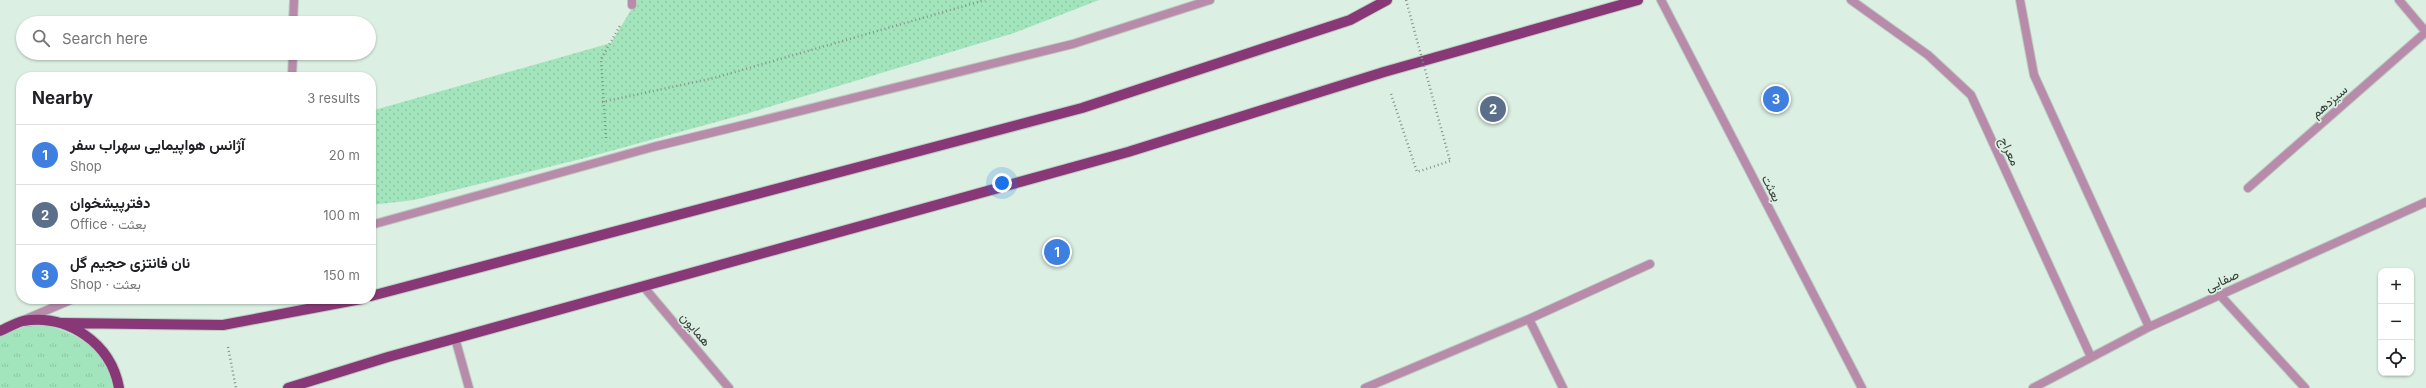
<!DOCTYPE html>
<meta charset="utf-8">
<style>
body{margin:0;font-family:Inter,Vazirmatn,sans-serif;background:#f6f6f6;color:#202124}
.controls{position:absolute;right:12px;bottom:12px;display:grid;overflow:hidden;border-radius:8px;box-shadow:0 1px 3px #0004}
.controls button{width:36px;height:36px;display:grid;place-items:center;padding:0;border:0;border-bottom:1px solid #e0e0e0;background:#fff;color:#202124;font:20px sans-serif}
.you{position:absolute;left:1002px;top:183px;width:14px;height:14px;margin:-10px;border:3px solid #fff;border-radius:50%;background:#1a73e8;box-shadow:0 0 0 6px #1a73e833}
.badge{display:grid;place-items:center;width:26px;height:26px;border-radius:50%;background:#ba47a1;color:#fff;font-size:13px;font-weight:700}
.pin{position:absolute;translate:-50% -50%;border:2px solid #fff;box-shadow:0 1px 4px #0006}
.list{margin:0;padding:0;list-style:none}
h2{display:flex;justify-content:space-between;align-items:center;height:52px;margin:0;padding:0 16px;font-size:17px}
h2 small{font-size:13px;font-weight:400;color:#757577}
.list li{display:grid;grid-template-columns:26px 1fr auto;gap:12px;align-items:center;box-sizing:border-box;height:60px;padding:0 16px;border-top:1px solid #e0e0e0}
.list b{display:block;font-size:15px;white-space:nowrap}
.list p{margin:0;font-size:13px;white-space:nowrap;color:#757577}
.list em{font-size:13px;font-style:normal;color:#757577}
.icon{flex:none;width:22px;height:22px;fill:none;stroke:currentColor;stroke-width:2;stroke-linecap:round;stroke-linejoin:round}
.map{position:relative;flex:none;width:2426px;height:388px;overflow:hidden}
.search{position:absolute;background:#fff;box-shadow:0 1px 3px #0004;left:16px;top:16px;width:360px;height:44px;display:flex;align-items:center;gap:10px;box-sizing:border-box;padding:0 14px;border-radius:22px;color:#757577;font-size:15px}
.panel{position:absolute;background:#fff;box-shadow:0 1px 3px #0004;left:16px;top:72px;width:360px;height:232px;border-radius:16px}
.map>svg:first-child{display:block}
</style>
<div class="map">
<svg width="2426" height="388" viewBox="0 0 2426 388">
<defs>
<pattern id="grass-tufts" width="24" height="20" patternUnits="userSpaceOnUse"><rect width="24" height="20" fill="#a2e5bd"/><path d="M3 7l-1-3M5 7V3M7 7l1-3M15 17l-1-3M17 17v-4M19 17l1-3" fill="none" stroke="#8cc6a3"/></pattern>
<pattern id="park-dots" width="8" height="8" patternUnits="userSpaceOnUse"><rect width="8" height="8" fill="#a2e5bd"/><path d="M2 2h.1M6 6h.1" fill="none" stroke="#8cc6a3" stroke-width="1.8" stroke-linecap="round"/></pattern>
</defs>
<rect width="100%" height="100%" fill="#dbefe2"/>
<path fill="url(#grass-tufts)" d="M38,324C74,330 108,349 113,388H0V335L19,327Z"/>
<path fill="url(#park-dots)" d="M637,0H1099L1014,33L749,113L585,158L414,200L371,205V111L611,43Z
M21,218V260L18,261L20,219Z"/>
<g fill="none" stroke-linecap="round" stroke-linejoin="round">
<defs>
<path id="minor" d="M1661,0L1862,388
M632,5V0
M293,23L294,0
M292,77L293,53
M2248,188L2426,32L2399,0
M371,225L653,147L1073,44L1210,0
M643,286L729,388
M2219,294L2305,388
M26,319L73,299
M1529,319L1563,388
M455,338L469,388
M1365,388L1529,319L1650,264"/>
<path id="tertiary" d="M1851,0L1928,55L1971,95L2091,357
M2020,0L2034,75L2149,327
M2033,388L2149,327L2426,202"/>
<path id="primary" d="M371,296L1082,108L1350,20L1387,0
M62,323L223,325L361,299
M0,331C7,328 15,323 23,321C68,314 111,343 119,388
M288,388L388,357L1128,152L1384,72L1638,0"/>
</defs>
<use href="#minor" stroke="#baccc0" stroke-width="10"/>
<use href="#tertiary" stroke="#baccc0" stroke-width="10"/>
<use href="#primary" stroke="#baccc0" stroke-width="12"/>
<path stroke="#85938a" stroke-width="2.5" stroke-dasharray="1 3" stroke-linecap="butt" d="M1391,94L1417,172L1450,161
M602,102L714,78L985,0
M606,138L601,59L621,24
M228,347L236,388"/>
<use href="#minor" stroke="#b88bab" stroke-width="8"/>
<use href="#tertiary" stroke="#b88bab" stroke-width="8"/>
<use href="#primary" stroke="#883876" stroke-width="10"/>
<path stroke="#85938a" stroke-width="2.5" stroke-dasharray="1 3" stroke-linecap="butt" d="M1406,0L1450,161"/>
</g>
<g text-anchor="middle" stroke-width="3.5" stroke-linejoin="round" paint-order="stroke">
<g font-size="13" fill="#373f3a" stroke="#dbefe2">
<text transform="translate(2329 101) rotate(-41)" y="5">سیزدهم</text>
<text transform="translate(2010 151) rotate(65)" y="5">معراج</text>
<text transform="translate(1772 188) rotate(63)" y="5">بعثت</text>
<text transform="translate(2222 280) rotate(-24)" y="5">صفایی</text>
<text transform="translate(696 329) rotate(50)" y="5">همایون</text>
</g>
</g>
</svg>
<div class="controls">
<button>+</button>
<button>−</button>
<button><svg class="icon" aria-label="locate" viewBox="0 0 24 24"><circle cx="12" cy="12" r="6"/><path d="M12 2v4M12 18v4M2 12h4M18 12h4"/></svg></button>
</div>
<div class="you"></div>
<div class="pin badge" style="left:1057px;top:252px;background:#3f7fe0">1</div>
<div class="pin badge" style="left:1493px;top:109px;background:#5c6f8a">2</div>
<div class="pin badge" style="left:1776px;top:99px;background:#3f7fe0">3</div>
<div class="search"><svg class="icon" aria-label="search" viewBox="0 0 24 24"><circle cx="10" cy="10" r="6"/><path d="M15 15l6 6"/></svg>Search here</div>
<section class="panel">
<h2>Nearby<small>3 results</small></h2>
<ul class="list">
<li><span class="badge" style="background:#3f7fe0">1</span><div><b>آژانس هواپیمایی سهراب سفر</b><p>Shop</p></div><em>20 m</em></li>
<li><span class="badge" style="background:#5c6f8a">2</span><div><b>دفترپیشخوان</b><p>Office · بعثت</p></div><em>100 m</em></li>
<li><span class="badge" style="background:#3f7fe0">3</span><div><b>نان فانتزی حجیم گل</b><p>Shop · بعثت</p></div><em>150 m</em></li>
</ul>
</section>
</div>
